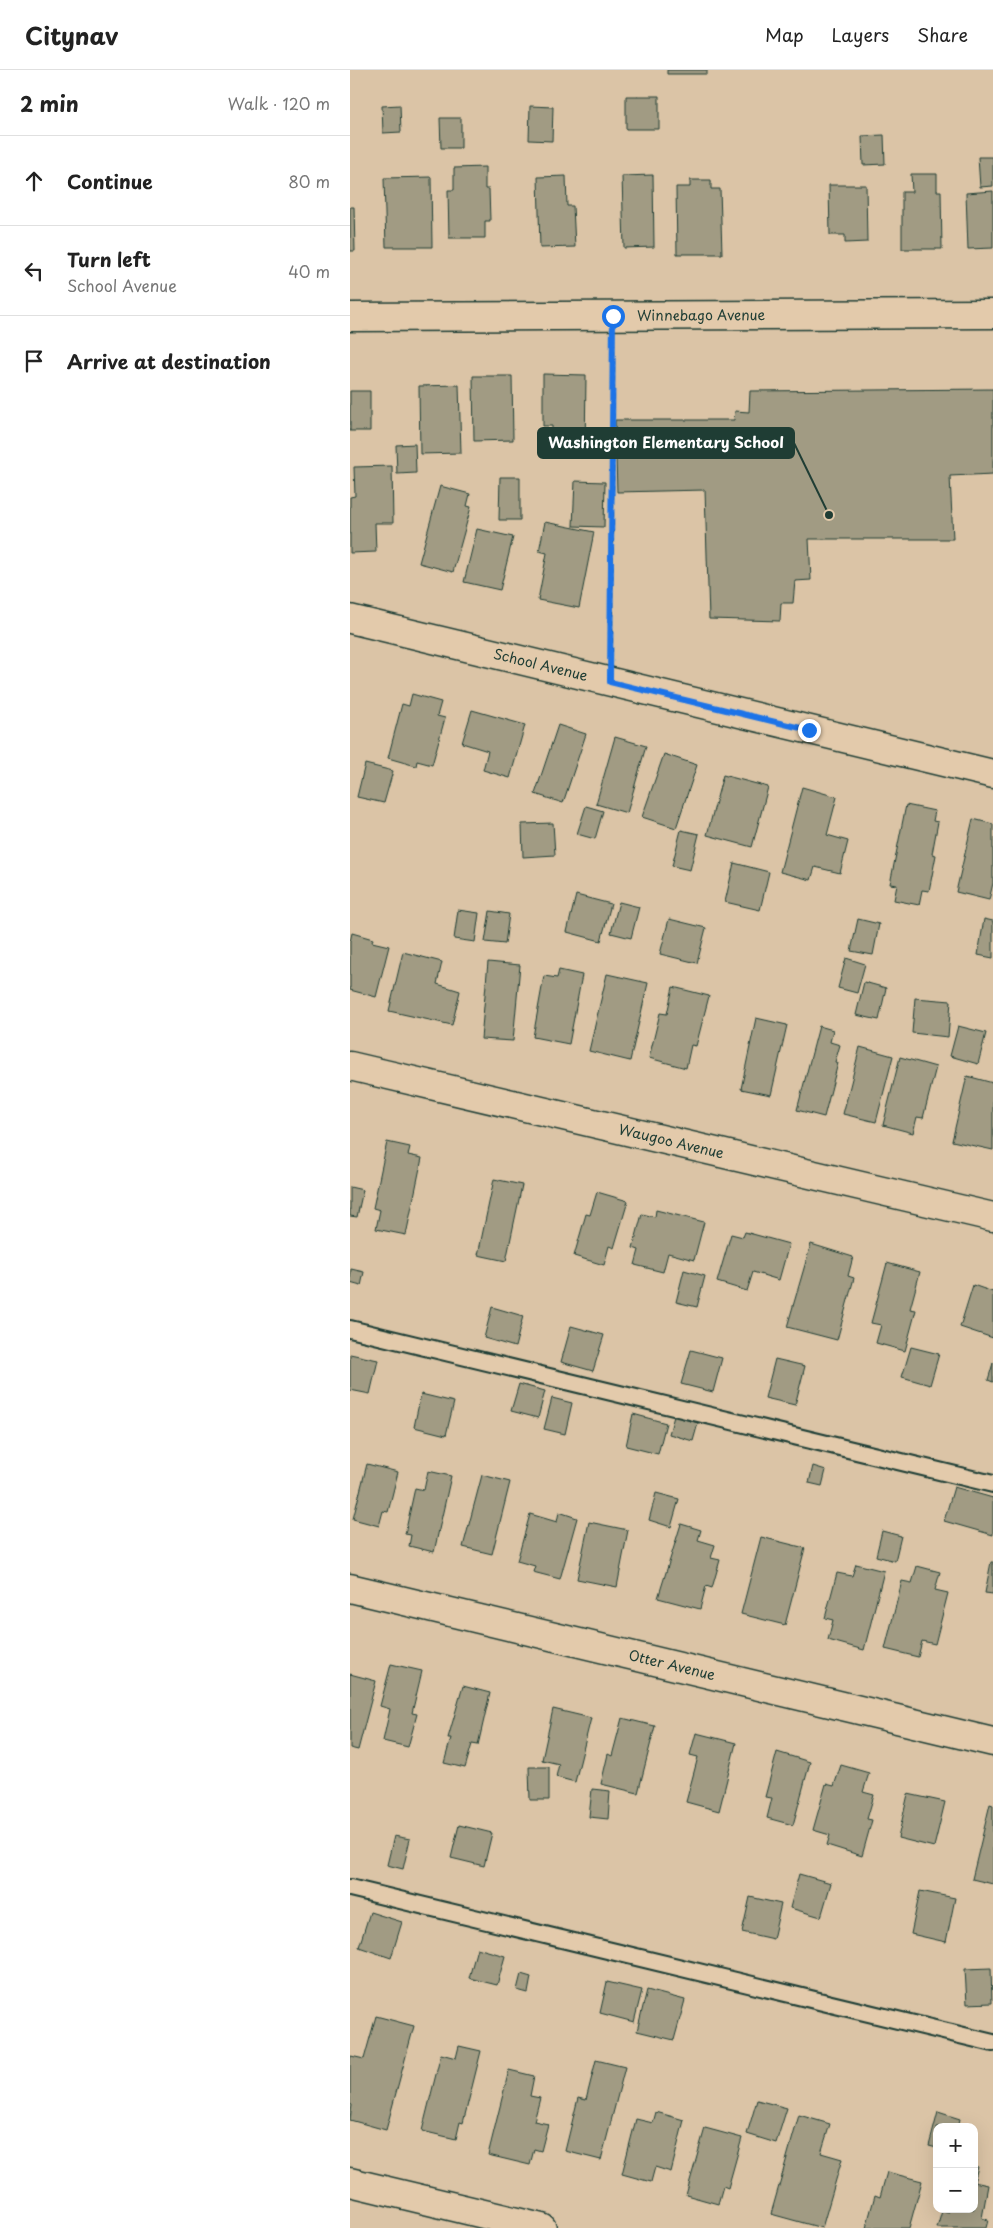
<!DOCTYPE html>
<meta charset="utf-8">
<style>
body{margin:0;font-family:"Playpen Sans",sans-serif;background:#f2f2f2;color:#222}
.controls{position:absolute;right:15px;bottom:15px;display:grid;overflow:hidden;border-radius:10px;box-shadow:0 5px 20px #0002}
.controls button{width:45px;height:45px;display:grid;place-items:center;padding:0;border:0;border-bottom:1px solid #e0e0e0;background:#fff;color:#222;font:25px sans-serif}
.stop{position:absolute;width:15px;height:15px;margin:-11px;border:4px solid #1a73e8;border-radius:50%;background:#fff}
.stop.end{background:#1a73e8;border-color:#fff;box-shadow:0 1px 5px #0008}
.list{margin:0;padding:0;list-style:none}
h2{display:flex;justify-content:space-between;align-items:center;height:65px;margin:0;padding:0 20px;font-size:21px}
h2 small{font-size:16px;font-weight:400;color:#767676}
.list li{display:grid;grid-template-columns:32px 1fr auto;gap:15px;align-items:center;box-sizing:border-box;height:90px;padding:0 20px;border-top:1px solid #e0e0e0}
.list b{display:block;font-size:19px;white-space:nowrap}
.list p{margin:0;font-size:16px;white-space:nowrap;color:#767676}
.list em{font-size:16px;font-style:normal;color:#767676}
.icon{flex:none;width:28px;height:28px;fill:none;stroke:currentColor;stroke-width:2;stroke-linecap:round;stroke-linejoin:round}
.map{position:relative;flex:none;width:643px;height:2158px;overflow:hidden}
header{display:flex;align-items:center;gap:30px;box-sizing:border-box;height:70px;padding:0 25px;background:#fff;border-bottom:1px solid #e0e0e0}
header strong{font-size:24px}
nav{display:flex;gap:28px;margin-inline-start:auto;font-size:18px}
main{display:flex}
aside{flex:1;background:#fff}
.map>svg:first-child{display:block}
</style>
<header>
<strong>Citynav</strong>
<nav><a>Map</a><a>Layers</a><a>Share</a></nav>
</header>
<main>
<aside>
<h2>2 min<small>Walk · 120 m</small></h2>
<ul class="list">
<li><svg class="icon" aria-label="ahead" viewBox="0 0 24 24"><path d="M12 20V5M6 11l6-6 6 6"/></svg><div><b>Continue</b></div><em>80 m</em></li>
<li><svg class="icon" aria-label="left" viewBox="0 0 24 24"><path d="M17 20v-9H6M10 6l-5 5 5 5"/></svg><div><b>Turn left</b><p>School Avenue</p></div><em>40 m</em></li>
<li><svg class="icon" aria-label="arrive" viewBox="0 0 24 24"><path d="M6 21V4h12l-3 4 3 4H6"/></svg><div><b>Arrive at destination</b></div></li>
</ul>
</aside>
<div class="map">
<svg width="643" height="2158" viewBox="0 0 643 2158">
<rect width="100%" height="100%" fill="#dbc4a6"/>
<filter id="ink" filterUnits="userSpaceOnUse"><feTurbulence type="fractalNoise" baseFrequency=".02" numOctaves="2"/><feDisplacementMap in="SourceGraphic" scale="10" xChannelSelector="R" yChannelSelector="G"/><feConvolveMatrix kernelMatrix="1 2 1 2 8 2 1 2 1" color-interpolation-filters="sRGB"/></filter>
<g filter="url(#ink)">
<path fill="#a19b83" stroke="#1f3d34" d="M317,0H357V4H317Z
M276,26H309V59H276Z
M50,35L51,62L33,63L32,36Z
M180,36L203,37L202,71L179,70Z
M90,48H111V78H91Z
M534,65L535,94L513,95L512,66Z
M628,87H643V116L630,117Z
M135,97V119H139L140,151H135V168H99L98,120H104V98Z
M561,104H587V121H591L592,179H552V122H562Z
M303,105L304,177L274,178L272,106Z
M216,106L217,136H223L225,177L190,178L188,107Z
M81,107L82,177H36L34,108Z
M340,110H361V119H370L372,184H327L326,117H340Z
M479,115H516L517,172L495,173V165H480Z
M643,121V178L618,179L616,123Z
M0,137H4L5,181H0Z
M193,304L236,305L235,383H202V356H193Z
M123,306H162L163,370L124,371Z
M109,315L111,383L70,384L69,316Z
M643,319V404L600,406L603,469H459L461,510L445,511L443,533H431L430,551L359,549L355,420L267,422L265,350H384L385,341L399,342L400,321Z
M0,321H20V361H0Z
M65,374L66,403L47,404L46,375Z
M42,396L43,453H25L26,482L0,483V427L5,426L4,397Z
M150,407H170V450H149Z
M225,411L255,412L254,457L223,456Z
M90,416L120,424L117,436L121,437L103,502L69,493Z
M195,452L244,462L229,538L188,530L197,483L189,481Z
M127,459L163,467L150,520L114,512Z
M62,624L91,632L87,646L95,648L82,695L67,691L66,696L38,688L52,634L59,636Z
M122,640L175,655L160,708L133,700L138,681L112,673Z
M208,655L236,664L213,733L185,724Z
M265,667L296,676L277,743L246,734Z
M314,684L347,695L326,758L292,747Z
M15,694L43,701L34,733L7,727Z
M373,705L418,717L402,777L357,765Z
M452,717L487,727L477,765L498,771L490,803L465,797L461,810L430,802Z
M556,735L585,741L583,751L588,752L582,784L586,785L579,821L572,820L569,835L544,830L547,815L540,814Z
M236,736L253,741L245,769L227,764Z
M623,749L643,754V813L639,830L606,822Z
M203,753L205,785L173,787L172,754Z
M331,760L349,764L340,800L322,796Z
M384,793L419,802L410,840L375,832Z
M226,825L261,834L251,871L217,862Z
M269,832L289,837L281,868L261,863Z
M108,840L129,843L125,872L104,869Z
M140,841L159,844L155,874L135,872Z
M319,849L356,858L347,893L310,884Z
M508,849L529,854L523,885L501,881Z
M634,849L643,851V888L628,885Z
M2,863L23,869L22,872L39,876L26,927L0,920V872Z
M53,882L92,892L87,914L110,921L102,955L39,941Z
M496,888L515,894L507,923L488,918Z
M138,892L170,895L163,971L131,969Z
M209,900L232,905L219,974L183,967L194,906L207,908Z
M257,904L298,913L280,991L239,981Z
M514,912L536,918L529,950L506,945Z
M323,917L359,926L346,976L341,975L336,998L299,988L310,943L317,944Z
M565,928L601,931L598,967L562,963Z
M406,948L437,955L421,1025L391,1019Z
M469,956L483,960L480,972L490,975L485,992L488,993L474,1047L447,1040Z
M608,956L636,963L628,994L600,986Z
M510,977L543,986L526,1052L493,1044Z
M550,987L586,997L573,1048L567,1047L563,1063L533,1055Z
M617,1006L643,1013V1080L602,1071Z
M37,1072L60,1077L58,1085L72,1088L56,1165L26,1159L30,1140L23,1138Z
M144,1109L172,1115L156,1191L128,1185Z
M0,1117L13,1120L7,1147L0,1146Z
M247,1122L278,1131L264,1178L259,1176L254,1195L224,1186L236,1144L240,1145Z
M306,1140L354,1152L344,1190L318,1183L313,1202L285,1195L289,1180L283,1178L292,1144L305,1147Z
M395,1162L439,1174L429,1210L403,1202L397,1221L367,1212L381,1164L393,1167Z
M461,1174L503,1187L498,1206L504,1208L487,1270L437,1257Z
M537,1193L570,1202L560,1239L566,1240L555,1281L526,1273L531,1255L521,1253Z
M1,1199L14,1202L11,1216L0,1213Z
M334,1200L355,1206L347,1237L326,1232Z
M623,1215L643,1222V1268L610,1257Z
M142,1237L173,1246L165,1277L134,1268Z
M221,1256L254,1265L243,1301L211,1292Z
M561,1277L589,1284L580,1315L552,1307Z
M341,1280L372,1288L363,1322L331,1314Z
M0,1284L28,1290L20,1324L0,1320Z
M425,1289L455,1296L445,1335L415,1328Z
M643,1293V1312L638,1310Z
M169,1314L195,1321L188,1348L161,1341Z
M71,1324L104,1332L96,1365L64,1357Z
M202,1328L222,1333L215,1364L194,1359Z
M283,1344L316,1353L308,1384L276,1376Z
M324,1346L348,1353L343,1371L319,1364Z
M17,1394L48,1402L38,1442L33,1441L29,1456L3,1449Z
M463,1396L476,1400L472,1416L459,1413Z
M78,1401L101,1406L84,1482L59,1476L61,1465L55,1464L65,1418L74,1420Z
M132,1405L160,1412L142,1484L113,1477Z
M604,1417L643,1428V1465L594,1451Z
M306,1423L329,1429L321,1457L299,1450Z
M209,1442L227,1448L210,1509L183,1502L185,1496L167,1491L180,1444L207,1452Z
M239,1452L278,1460L267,1517L227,1509Z
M331,1454L351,1460L348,1470L365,1475L361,1488L370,1490L362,1518L356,1516L350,1539L308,1528Z
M532,1461L551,1466L545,1491L526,1486Z
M411,1467L455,1478L435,1555L391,1544Z
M641,1492H643V1524L635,1523Z
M506,1494L534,1501L514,1580L478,1570L483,1550L475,1548L487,1503L502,1506Z
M567,1496L590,1502L585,1520L598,1523L585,1574L572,1571L568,1587L535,1579L552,1511L562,1513Z
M41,1594L72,1601L62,1643L67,1644L58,1677L33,1671L40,1639L30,1636Z
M0,1604L26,1611L8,1680L0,1678Z
M113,1616L140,1623L128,1675L122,1674L115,1698L94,1693L101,1668H98Z
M203,1639L241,1648L225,1712L206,1707L209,1694L192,1690Z
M272,1648L305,1656L288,1723L251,1714L258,1684L262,1686Z
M346,1663L386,1673L369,1741L336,1732L348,1687L340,1685Z
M427,1682L460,1692L443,1755L417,1748L422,1728L415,1727Z
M491,1695L519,1703L513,1722L524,1725L517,1749L522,1750L512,1786L477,1775L480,1765L463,1760L476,1714L484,1716Z
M179,1697H199V1730H180Z
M242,1719L260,1721L258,1749L239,1747Z
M558,1724L595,1732L584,1777L548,1768Z
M640,1734L643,1735V1814L622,1809Z
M109,1755L142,1763L134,1796L101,1788Z
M44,1766L60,1769L53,1799L37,1795Z
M449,1804L481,1813L471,1847L440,1838Z
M570,1821L605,1828L596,1872L561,1864Z
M400,1827L431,1834L423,1869L392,1862Z
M20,1842L52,1852L41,1888L9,1877Z
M127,1878L155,1886L147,1915L119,1908Z
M641,1898L642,1933L617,1934L615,1899Z
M171,1904L181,1907L178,1923L167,1920Z
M257,1912L292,1920L284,1952L250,1943Z
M297,1920L335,1930L324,1970L287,1961Z
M26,1946L64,1956L36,2060L0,2050L2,2035L0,2034V1990L1,1986L14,1989Z
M109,1976L131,1981L113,2053L110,2052L106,2069L72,2061L91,1984L106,1988Z
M246,1990L275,1997L251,2090L215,2081L228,2028L236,2030Z
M159,2000L184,2006L180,2026L190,2028L184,2051L198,2054L191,2081L184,2079L180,2095L138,2085Z
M407,2030L437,2038L426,2073L397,2064Z
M306,2042L334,2050L321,2102L305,2097L301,2112L272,2104L286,2049L303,2053Z
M588,2042L610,2049L608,2057H587V2078L579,2076Z
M449,2045L480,2054L471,2083L492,2089L472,2158L421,2144Z
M355,2058L392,2068L378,2118L373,2116L368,2134L336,2125Z
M624,2096L628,2097L624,2112L638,2115L632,2148L638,2150L636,2158H587L592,2141L599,2142V2139H624Z
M537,2102L572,2111L559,2158H516L525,2125L530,2127Z"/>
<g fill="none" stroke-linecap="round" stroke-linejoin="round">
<defs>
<path id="lane" d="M0,1259L643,1414
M0,1818L643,1973"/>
<g id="street">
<path id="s1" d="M0,247L643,244"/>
<path id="s2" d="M0,549L643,704"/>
<path id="s3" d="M0,996L643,1147"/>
<path id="s4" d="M0,1518L643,1672"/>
<path d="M0,2112L192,2158"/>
</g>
</defs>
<use href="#lane" stroke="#1f3d34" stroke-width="20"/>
<use href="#street" stroke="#1f3d34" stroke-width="31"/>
<path stroke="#1f3d34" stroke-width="3" stroke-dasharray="5 4" stroke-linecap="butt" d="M261,582L263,274"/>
<use href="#lane" stroke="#e3caab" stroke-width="16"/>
<use href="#street" stroke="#e3caab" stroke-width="28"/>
</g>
</g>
<g fill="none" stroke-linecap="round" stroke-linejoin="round" filter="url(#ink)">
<path stroke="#1a73e8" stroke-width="6" d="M263,246L260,612L459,660"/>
</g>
<g text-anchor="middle" stroke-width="4.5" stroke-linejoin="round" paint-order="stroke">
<g font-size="14" fill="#1f3d34" stroke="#e3caab">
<text dy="5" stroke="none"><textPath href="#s1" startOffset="351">Winnebago Avenue</textPath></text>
<text dy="5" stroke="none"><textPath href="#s2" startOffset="196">School Avenue</textPath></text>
<text dy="5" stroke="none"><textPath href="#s3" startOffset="330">Waugoo Avenue</textPath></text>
<text dy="5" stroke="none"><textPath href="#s4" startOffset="331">Otter Avenue</textPath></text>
</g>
</g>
<path fill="none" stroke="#1f3d34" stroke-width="2" d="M479 445L444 373"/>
<circle fill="#1f3d34" stroke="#e3caab" stroke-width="2" cx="479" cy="445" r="5"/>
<rect fill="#1f3d34" stroke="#1f3d34" stroke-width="2" x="188" y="358" width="256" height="30" rx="5"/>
<g font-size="15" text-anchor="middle" font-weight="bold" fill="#fff">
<text x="316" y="378">Washington Elementary School</text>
</g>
</svg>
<div class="controls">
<button>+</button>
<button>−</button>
</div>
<div class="stop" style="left:263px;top:246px"></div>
<div class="stop end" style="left:459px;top:660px"></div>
</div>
</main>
